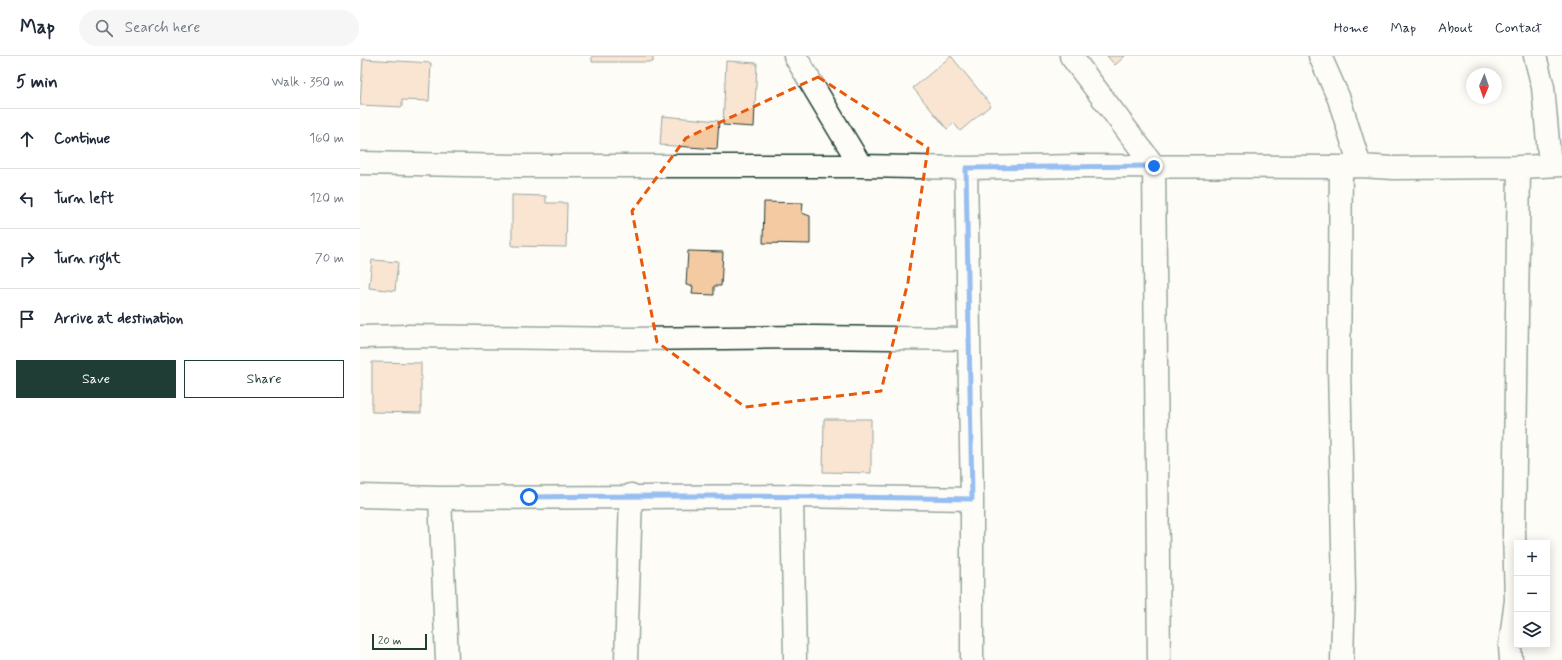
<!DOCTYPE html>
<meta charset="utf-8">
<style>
body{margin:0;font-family:Mynerve,sans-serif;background:#f6f6f7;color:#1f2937}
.controls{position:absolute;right:12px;bottom:12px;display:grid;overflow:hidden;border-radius:0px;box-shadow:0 2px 10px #0003}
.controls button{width:36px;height:36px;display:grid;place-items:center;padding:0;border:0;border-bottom:1px solid #e0e1e3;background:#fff;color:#1f2937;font:20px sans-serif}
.compass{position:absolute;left:1106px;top:12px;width:36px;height:36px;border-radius:50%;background:#fff;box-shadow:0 2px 10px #0003;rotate:182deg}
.scale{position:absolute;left:12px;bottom:10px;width:55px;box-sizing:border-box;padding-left:4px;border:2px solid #1f3d34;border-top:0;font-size:11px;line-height:14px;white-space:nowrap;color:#1f3d34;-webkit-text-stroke:3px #fdfcf7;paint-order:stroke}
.stop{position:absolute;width:12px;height:12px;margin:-9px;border:3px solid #1a73e8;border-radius:50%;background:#fff}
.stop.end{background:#1a73e8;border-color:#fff;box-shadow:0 1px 4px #0008}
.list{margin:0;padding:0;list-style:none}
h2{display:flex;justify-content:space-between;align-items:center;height:52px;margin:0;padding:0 16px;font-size:17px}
h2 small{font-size:13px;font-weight:400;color:#747a83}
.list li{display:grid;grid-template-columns:26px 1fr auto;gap:12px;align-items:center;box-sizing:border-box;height:60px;padding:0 16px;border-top:1px solid #e0e1e3}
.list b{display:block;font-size:15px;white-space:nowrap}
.list em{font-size:13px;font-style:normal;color:#747a83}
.actions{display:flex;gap:8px;padding:12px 16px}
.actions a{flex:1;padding:9px 0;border:1px solid #1f3d34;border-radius:0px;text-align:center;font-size:14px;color:#1f3d34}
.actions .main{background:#1f3d34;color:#fff}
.icon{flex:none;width:22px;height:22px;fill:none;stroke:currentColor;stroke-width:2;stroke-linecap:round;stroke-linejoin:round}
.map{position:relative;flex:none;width:1202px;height:604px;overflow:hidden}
header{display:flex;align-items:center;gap:24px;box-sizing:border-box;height:56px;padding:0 20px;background:#fff;border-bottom:1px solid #e0e1e3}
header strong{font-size:19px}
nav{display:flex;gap:22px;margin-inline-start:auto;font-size:14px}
.search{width:280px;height:36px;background:#f6f6f7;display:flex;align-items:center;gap:10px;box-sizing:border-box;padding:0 14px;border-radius:22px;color:#747a83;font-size:15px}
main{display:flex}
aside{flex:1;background:#fff}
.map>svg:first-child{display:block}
</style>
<header>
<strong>Map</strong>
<div class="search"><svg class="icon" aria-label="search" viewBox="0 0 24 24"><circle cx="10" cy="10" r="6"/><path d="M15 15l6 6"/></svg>Search here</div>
<nav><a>Home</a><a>Map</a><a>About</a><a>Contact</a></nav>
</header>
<main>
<aside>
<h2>5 min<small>Walk · 350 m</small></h2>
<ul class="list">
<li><svg class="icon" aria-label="ahead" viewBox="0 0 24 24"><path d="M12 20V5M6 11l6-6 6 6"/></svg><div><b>Continue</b></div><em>160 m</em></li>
<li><svg class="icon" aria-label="left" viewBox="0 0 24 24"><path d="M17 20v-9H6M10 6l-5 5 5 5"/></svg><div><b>Turn left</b></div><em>120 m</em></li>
<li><svg class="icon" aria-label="right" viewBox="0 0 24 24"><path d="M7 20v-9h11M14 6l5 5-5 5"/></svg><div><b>Turn right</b></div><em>70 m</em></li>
<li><svg class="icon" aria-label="arrive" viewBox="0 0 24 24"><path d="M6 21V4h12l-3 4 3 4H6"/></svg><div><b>Arrive at destination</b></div></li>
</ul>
<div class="actions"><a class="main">Save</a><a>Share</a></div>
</aside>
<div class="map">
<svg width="1202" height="604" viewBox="0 0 1202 604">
<rect width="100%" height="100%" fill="#fdfcf7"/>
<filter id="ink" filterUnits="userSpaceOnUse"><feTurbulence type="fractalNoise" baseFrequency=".025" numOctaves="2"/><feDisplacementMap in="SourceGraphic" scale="8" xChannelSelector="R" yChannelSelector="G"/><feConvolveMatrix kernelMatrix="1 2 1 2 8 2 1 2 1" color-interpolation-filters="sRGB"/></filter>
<g filter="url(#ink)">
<path fill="#f4caa3" stroke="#1f3d34" d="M232,0H293V6H232Z
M591,0L631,49L600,75L594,67L587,73L553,32Z
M747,0H765L755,9Z
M3,3L71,7L69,45L42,44V51L0,49Z
M366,5L397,7L394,71L363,69Z
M302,60L359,65L357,93L300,89Z
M152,139L186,140V147H207L206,191L152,190Z
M404,146L443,147L442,157L450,160V188L403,187Z
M328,195L363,196L361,230H354V239L332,238L333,230L326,229Z
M12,204L38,206L35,235L9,232Z
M12,306L61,307V357L12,356Z
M464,363H511V417L463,416Z"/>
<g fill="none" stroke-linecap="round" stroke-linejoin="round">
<defs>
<path id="minor" d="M435,0L501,110
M711,0L794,110L799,604
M960,0L979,43L1000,110
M1175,0L1183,31L1190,109
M0,107L158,110H501L606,112L718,110L981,111L1000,110L1033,112L1159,111
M981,111L979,311L984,533L982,604
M606,112L612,443V604
M0,281L49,280L269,283L453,281L609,283
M0,440L80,442L432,440L612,443
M432,440L435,604
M80,442L87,604
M266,604L271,439
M1151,604L1150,590L1156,544L1154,476L1159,111L1202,109"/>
</defs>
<use href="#minor" stroke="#1f3d34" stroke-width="25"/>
<use href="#minor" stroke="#fdfcf7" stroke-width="22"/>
</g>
</g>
<g fill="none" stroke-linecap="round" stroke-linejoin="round" filter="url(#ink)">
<path stroke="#1a73e8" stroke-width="5" d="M169,441C316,439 464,440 612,443L606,112L794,110"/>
</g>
<path d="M0 0H1202V604H0ZM458,21L568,92L548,226L521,335L385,351L297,286L272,155L326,82Z" fill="#fdfcf7" fill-opacity=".55" fill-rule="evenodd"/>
<path fill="none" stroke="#e8590c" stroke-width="3" stroke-dasharray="8 5" stroke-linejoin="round" d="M458,21L568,92L548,226L521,335L385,351L297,286L272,155L326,82Z"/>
</svg>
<div class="controls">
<button>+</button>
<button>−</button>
<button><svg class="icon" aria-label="layers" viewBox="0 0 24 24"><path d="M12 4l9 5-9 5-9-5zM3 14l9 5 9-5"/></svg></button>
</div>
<svg class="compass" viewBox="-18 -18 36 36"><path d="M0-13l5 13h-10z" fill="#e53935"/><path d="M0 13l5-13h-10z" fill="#747a83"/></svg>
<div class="scale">20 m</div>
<div class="stop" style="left:169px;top:441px"></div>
<div class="stop end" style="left:794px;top:110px"></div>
</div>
</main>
